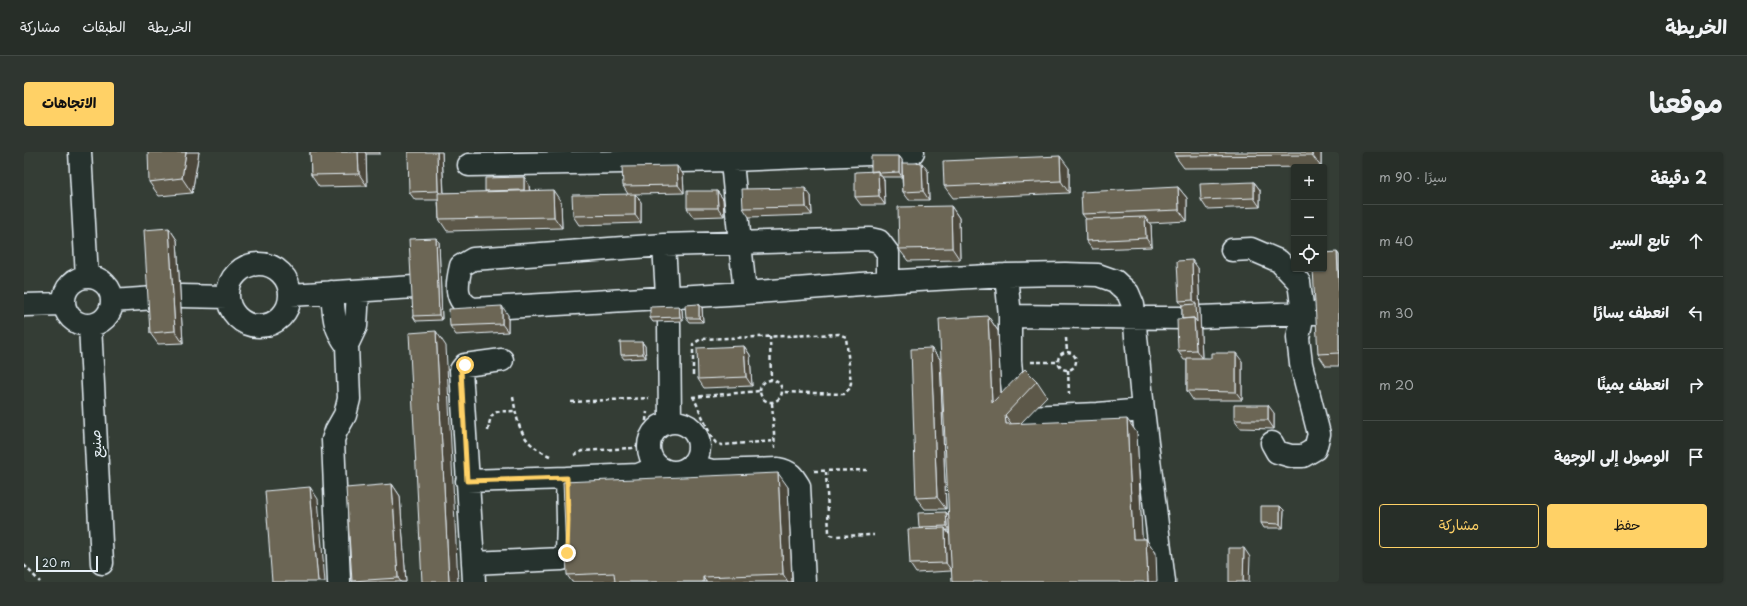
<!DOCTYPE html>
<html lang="ar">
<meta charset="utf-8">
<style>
body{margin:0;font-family:"Playpen Sans","Playpen Sans Arabic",sans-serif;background:#2f3630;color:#f1f3f6;direction:rtl}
.controls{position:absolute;right:12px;top:12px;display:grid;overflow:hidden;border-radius:4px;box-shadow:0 1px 3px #0004}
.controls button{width:36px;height:36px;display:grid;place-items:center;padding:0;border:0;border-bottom:1px solid #434a45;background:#272e28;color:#f1f3f6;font:20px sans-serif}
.scale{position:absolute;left:12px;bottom:10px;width:62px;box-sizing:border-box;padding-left:4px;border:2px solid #e8f1f8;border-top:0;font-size:11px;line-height:14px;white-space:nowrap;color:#e8f1f8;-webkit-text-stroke:3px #26332d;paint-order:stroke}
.stop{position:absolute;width:12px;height:12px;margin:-9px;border:3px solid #ffd166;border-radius:50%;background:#fff}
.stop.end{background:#ffd166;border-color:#fff;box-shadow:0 1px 4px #0008}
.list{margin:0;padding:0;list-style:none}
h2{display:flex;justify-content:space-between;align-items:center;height:52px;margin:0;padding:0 16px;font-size:17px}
h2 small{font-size:13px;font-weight:400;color:#a4a8a8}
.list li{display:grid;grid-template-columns:26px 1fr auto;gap:12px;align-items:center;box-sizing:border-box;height:72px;padding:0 16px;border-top:1px solid #434a45}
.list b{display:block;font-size:15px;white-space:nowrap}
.list em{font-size:13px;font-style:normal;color:#a4a8a8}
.actions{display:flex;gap:8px;padding:12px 16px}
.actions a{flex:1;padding:9px 0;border:1px solid #ffd166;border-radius:4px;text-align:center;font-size:14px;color:#ffd166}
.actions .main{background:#ffd166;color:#111}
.icon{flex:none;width:22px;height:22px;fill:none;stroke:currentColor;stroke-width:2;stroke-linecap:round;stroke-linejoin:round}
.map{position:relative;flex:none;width:1315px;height:430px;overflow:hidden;direction:ltr;border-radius:4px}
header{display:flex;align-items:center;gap:24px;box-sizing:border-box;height:56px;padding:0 20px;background:#272e28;border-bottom:1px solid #434a45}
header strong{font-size:19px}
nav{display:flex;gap:22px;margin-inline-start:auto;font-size:14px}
.intro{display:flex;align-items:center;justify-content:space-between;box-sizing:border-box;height:96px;padding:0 24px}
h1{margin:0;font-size:28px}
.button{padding:10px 18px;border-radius:4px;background:#ffd166;color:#111;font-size:14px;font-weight:700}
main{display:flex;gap:24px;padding:0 24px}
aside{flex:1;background:#272e28;border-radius:4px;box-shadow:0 1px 3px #0004}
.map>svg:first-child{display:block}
</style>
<header>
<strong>الخريطة</strong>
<nav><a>الخريطة</a><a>الطبقات</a><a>مشاركة</a></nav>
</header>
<div class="intro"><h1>موقعنا</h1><a class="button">الاتجاهات</a></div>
<main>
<aside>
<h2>2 دقيقة<small>سيرًا · 90 m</small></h2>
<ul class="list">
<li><svg class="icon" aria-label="ahead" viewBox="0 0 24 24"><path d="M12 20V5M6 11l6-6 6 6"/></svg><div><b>تابع السير</b></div><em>40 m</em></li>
<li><svg class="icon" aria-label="left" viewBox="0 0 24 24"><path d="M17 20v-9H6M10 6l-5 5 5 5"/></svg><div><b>انعطف يسارًا</b></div><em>30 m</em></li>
<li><svg class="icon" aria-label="right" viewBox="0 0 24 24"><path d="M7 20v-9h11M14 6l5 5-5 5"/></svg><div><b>انعطف يمينًا</b></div><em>20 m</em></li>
<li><svg class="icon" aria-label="arrive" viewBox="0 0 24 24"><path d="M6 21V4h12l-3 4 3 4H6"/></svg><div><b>الوصول إلى الوجهة</b></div></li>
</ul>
<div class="actions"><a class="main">حفظ</a><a>مشاركة</a></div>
</aside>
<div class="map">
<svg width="1315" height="430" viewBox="0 0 1315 430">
<rect width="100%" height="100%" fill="#343d35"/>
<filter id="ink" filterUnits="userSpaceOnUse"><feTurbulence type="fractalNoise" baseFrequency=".025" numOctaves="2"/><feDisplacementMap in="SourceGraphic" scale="8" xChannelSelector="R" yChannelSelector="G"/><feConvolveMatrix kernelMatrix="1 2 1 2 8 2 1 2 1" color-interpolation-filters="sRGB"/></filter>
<g filter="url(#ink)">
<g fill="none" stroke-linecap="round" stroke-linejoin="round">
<defs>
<path id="minor" d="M56,0L63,125
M707,0L721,141
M445,13L708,8L889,0
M640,93L644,159
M1208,98L1227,97L1255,109L1275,130L1279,161L1274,186L1277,212L1295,282L1291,297L1279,304H1267L1253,300L1248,291
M204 143a31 31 0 1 1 62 0a31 31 0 1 1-62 0Z
M982,123L986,164V209L990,253
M40 149a24 24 0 1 1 48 0a24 24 0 1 1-48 0Z
M864,130V101L855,89L846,87L640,93L449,107L437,114C433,131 429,149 449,157L721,141L876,129L982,123L1041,122L1074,123L1091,129L1104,141L1109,153L1119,258L1074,262L1003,265
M308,140C310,162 309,175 323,193
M267,143L390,135
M157,144L203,145
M88,149L131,146
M0,153L40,152
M986,164L1161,166
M1176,165L1279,161H1294
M645,170L646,269
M66,173L78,411
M1119,258L1140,430
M625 295a25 25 0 1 1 50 0a25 25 0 1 1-50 0Z
M670,310L678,316L688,319L754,317C766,319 769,324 775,334L780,430
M443,329L543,326
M449,411L437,218L441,213L478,208
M315,430L309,288L312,279L321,263L325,247L323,193L332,174L334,139
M450,430L449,411L538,407L543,401L544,368L543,326L614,323L624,319L632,313"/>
</defs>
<use href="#minor" stroke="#e8f1f8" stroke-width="25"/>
<path stroke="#e8f1f8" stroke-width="2.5" stroke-dasharray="4 3" stroke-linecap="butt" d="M746,184L747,228
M1042,186L1043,200
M1034 209a9 9 0 1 1 18 0a9 9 0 1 1-18 0Z
M1007,210H1033
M1044,218L1045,242
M669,223V192L677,187L815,182L822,185L827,231L825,237L820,242L759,240
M736 239a11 11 0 1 1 22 0a11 11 0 1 1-22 0Z
M669,244L688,286L692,291L698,293L750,289
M489,245C494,275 497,291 526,304
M668,245L736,239
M547,250L625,246
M748,251L751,296
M464,279C467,256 471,260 491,259
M550,303L559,299L608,296C622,291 621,273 623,260
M790,319L843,318
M802,320L805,380L807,383L811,384L850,383
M0,413L16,430"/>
<use href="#minor" stroke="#26332d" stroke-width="22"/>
</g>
<path fill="#5d5848" stroke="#e8f1f8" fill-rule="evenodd" d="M175,0L168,41L135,44L125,30Z
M286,0H356V2H342L343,34L295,35L287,23Z
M418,0L420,41L462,40L461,39L500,25L505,33L506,39L537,50L538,76L423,79L415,67L414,48H391L385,40Z
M1297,0V15L1160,16L1151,4Z
M875,4L878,8V11L904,19L905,48H885L879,40L878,25H858L860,28L861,53H837L831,45L848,20Z
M1045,16V41L929,46L920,34Z
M659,22L660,41L611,42L617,50V71L555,73L549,64L604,42L599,34Z
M1230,30L1236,38V55L1183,57L1177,48Z
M1154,35L1163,46V69L1125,71L1127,73L1128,95L1068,97L1062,89V67L1058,62Z
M693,39L699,47L700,64L669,65L663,56Z
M787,44L788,63L725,65L719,56Z
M927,54L935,66L936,108L884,109L875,97Z
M145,76L153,88L159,191L134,192L126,181Z
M412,86L415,90L418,168L392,169L389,164Z
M1313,100L1315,103V214H1302L1294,202Z
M1174,116L1178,206L1218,209V248H1169L1163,239V208H1160L1154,199L1158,167V153L1155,149Z
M675,152L678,156L679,170H665L662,166Z
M655,154L658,158L659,169L629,170L626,166Z
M484,163V180L432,183L426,174Z
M964,164L974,179L977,242L1013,229L1023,244L996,272L1113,281L1118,387H1122L1132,401L927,419L892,421L886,412L896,377L895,375L922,360L924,363ZM923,378H925V382Z
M618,190L621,194L622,206L600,207L597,203Z
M720,194L726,203L728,234L680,236L674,227Z
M907,196L916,207L922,357H901L892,346Z
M1250,261V277L1216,276L1210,268Z
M368,332L376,344L382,430H329L328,429Z
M764,335L768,430H548L543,423Z
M1256,354L1260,358L1259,376H1240L1237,371Z"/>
<path fill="#4c473b" stroke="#e8f1f8" d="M162,0H175L168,41L158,26Z
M334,0H341L342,2L343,34L335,22Z
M413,0H418L420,47L414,39Z
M1288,0H1297V15L1288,3Z
M875,4L878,8V25L875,20Z
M1036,4L1045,16V41L1037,29Z
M898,11L904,19L905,48L899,39Z
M653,14L659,22L660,41L654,33Z
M854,19L860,28L861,53L855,44Z
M500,25L505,33L506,47L500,38Z
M1230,30L1236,38V55L1230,46Z
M1154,35L1163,46V69L1155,58Z
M781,36L787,44L788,63L782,55Z
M529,38L537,50L538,76L530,65Z
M693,39L699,47L700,64L694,56Z
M611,42L617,50V71L611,63Z
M927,54L935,66L936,108L928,96Z
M1121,65L1127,73L1128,95L1122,86Z
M145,76L153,88L159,191L151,179Z
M412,86L415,90L418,168L415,163Z
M1313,100L1315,103V140Z
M1168,108L1174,116L1178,207L1172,198L1170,166L1172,152L1169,148Z
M675,152L678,156L679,170L675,166Z
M478,154L484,163V180L478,172Z
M655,154L658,158L659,169L656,165Z
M964,164L974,179L978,265L968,251Z
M412,179L422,194L434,430H425Z
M618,190L621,194L622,206L619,202Z
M720,194L726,203L728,234L722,225Z
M907,196L916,207L922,357L913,345Z
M1212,201L1218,209V248L1212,240Z
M1244,253L1250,261V277L1244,268Z
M981,263L991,277L982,272Z
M1103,267L1113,281L1119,402L1109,387Z
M754,321L764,335L768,430H764L759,422Z
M368,332L376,344L382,430H377L374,426Z
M286,335L294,347L301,430H294Z
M1256,354L1260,358L1259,376L1256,372Z
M922,360L925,364L926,378L923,374Z
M921,376L926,384L928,419L922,411Z
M1122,387L1132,401L1133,430H1124Z
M1220,396L1226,405L1225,430H1219Z
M679,425L682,430H679Z"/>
<path fill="#6c6654" stroke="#e8f1f8" d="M124,0H162L158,26L125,30Z
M286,0H334L335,22L287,23Z
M384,0H413L414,39L385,40Z
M1151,0H1288V3L1151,4Z
M847,4H875V20L855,21L854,19L847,20Z
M1036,4L1037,29L920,34L919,9Z
M878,11H898L899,39L879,40Z
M653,14L654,33L599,34L598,15Z
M854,19L855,44L831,45V20Z
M500,25V38L461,39V26Z
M1230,30V46L1177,48L1176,32Z
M1154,35L1155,58L1058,62L1057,40Z
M781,36L782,55L719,56L718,37Z
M529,38L530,65L415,67L414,41Z
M663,39H693L694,56H663Z
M611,42V63L549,64L548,43Z
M927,54L928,96L875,97L874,55Z
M1121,65L1122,86L1062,89L1061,67Z
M145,76L151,179L126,181L120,78Z
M412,86L415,163L389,164L385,87Z
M1313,100L1315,140V201L1294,202L1289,117H1300V101Z
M1168,108L1169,148L1155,149L1153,109Z
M675,152V166H662L661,153Z
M1172,152L1173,170L1170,166L1158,167V153Z
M478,154V172L426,174L425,157Z
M655,154L656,165L626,166V155Z
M964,164L968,251L1001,217L1013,229L981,263L982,272L1103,267L1109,387H1122L1124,430H928L915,167Z
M1170,166L1172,198L1154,199L1153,167Z
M412,179L425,430H398L385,181Z
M596,190H618L619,202L597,203Z
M720,194L722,225L674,227L673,196Z
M907,196L913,345L892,346L887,197Z
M1187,201H1212V240L1163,239V206H1187Z
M1210,253H1244V268H1210Z
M754,321L759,422L679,425V430H591L590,421L543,423L539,330Z
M368,332L374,426L328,429L322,336Z
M286,335L294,430H248L241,339Z
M1237,354H1256V372L1237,371Z
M922,360L923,374L895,375L894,361Z
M921,376L922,411L886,412L884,377Z
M1205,396H1220L1219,430H1205Z"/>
</g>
<g fill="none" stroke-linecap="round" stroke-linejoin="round" filter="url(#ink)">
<path stroke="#ffd166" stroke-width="5" d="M441,213L437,218L443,329L543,326L544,368L543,401"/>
</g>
<g text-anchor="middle" stroke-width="3" stroke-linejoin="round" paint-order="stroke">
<g font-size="14" fill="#e8f1f8" stroke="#26332d">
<text transform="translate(72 292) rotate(-93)" y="5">صنيع</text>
</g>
</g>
</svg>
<div class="controls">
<button>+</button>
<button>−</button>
<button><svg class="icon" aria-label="locate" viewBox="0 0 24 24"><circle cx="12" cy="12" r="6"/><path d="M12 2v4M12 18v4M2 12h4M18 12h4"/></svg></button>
</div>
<div class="scale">20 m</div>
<div class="stop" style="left:441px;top:213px"></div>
<div class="stop end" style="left:543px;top:401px"></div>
</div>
</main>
